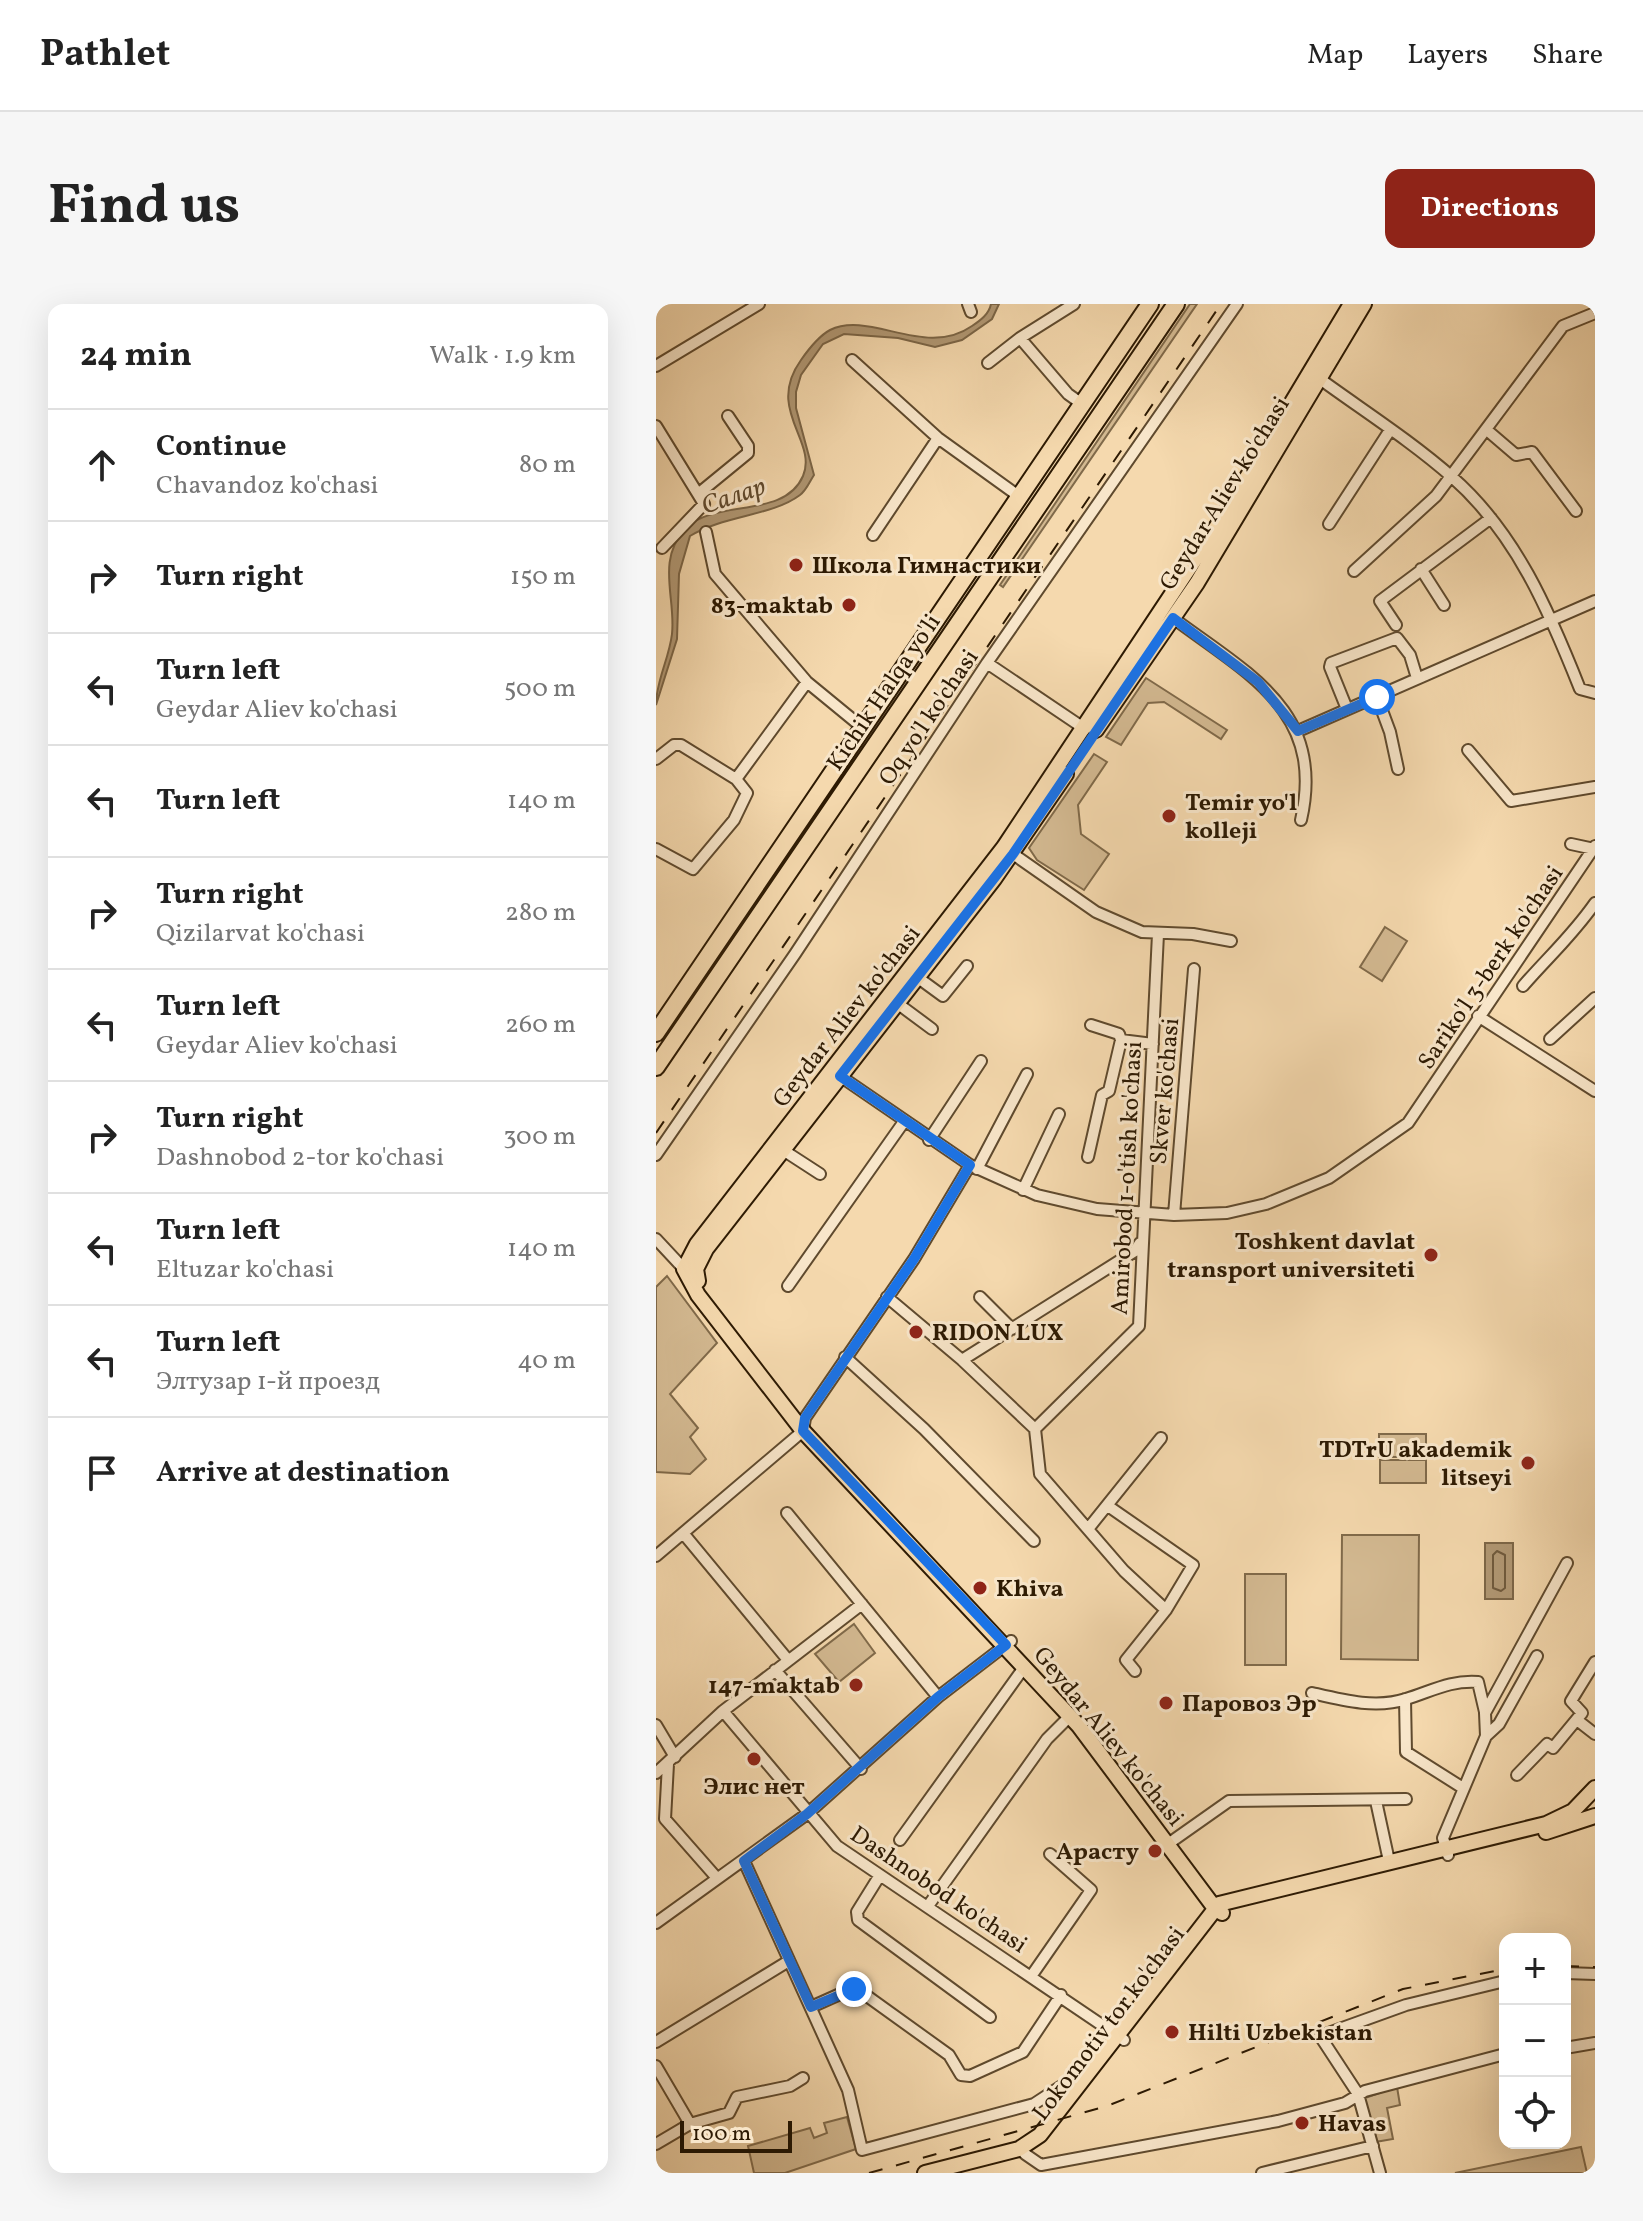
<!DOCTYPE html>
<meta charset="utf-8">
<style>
body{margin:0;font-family:Vollkorn,serif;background:#f6f6f6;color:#222}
.controls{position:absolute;right:24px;bottom:24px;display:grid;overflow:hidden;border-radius:16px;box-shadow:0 8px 32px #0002}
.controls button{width:72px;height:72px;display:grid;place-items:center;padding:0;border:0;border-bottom:2px solid #e0e0e0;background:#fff;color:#222;font:40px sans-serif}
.scale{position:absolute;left:24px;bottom:20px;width:112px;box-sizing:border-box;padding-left:8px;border:4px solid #2d1a03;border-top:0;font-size:22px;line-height:28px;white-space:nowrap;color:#2d1a03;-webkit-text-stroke:6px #f8e6ca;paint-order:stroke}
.stop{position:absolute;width:24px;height:24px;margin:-18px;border:6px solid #1a73e8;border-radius:50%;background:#fff}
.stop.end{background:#1a73e8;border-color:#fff;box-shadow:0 2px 8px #0008}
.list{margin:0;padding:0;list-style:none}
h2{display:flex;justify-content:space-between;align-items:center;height:104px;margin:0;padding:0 32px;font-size:34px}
h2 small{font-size:26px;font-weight:400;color:#767676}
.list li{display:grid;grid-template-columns:52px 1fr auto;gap:24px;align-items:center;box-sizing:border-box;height:112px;padding:0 32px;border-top:2px solid #e0e0e0}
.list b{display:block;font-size:30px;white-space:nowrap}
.list p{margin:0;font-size:26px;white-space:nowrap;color:#767676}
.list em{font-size:26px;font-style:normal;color:#767676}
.icon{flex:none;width:44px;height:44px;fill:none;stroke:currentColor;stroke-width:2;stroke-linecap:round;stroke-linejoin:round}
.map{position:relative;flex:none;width:939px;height:1869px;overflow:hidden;border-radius:16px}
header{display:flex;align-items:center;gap:48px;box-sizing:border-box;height:112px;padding:0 40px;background:#fff;border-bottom:2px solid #e0e0e0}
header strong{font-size:38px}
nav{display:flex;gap:44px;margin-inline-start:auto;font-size:28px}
.intro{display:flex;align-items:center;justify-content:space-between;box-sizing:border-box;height:192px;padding:0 48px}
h1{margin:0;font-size:56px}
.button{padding:20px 36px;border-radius:16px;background:#8f2418;color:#fff;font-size:28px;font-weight:700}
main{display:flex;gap:48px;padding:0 48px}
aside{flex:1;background:#fff;border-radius:16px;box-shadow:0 8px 32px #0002}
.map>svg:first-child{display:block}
</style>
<header>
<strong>Pathlet</strong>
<nav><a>Map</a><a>Layers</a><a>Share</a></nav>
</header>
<div class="intro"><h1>Find us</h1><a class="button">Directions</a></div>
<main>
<aside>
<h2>24 min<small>Walk · 1.9 km</small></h2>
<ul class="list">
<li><svg class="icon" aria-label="ahead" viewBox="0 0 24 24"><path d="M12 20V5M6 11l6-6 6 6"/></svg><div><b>Continue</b><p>Chavandoz ko'chasi</p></div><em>80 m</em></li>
<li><svg class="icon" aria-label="right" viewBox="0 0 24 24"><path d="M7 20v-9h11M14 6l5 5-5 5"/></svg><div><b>Turn right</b></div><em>150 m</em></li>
<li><svg class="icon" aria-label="left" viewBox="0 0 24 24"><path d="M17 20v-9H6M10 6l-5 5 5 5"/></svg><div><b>Turn left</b><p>Geydar Aliev ko'chasi</p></div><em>500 m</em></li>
<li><svg class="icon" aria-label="left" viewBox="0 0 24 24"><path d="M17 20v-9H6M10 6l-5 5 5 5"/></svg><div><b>Turn left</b></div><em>140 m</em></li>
<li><svg class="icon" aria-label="right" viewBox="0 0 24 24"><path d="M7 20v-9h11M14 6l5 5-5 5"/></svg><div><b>Turn right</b><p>Qizilarvat ko'chasi</p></div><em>280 m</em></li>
<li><svg class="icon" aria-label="left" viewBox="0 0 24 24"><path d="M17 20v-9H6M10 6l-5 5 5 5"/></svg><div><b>Turn left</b><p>Geydar Aliev ko'chasi</p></div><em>260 m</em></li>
<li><svg class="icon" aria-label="right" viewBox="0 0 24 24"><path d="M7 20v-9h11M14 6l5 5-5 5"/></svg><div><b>Turn right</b><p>Dashnobod 2-tor ko'chasi</p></div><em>300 m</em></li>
<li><svg class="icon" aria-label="left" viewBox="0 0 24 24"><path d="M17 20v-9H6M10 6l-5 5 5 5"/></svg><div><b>Turn left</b><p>Eltuzar ko'chasi</p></div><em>140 m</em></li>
<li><svg class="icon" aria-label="left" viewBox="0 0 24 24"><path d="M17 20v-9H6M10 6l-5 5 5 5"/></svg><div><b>Turn left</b><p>Элтузар 1-й проезд</p></div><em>40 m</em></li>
<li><svg class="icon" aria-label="arrive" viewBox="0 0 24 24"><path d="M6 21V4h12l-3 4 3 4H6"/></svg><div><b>Arrive at destination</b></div></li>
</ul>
</aside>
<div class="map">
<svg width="939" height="1869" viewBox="0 0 939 1869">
<rect width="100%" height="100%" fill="#f5d9ae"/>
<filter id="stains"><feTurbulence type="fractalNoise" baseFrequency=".0025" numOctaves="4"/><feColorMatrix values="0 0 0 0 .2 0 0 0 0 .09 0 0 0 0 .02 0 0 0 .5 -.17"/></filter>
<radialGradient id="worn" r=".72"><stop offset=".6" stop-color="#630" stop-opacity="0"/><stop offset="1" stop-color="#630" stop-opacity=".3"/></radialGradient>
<path fill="#d3b991" stroke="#806a4a" stroke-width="2" d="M534,0H541L347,283L344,281Z
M490,374L571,426L565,435L508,398L492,399L465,441L450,433Z
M438,450L451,458L422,501L425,530L453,550L428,586L381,556L373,544Z
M729,623L751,637L726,677L704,663Z
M11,972L61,1039L14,1090L42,1124L34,1133L50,1155L34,1170L0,1168V983Z
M723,1130H770V1153H723Z
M724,1156H770V1179H724Z
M686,1231H763L762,1356L685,1355Z
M589,1270H630V1361H589Z
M198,1320L219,1349L183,1378L159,1350Z
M741,1783L744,1801L731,1804L737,1835L719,1838L706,1795Z
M191,1813L200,1845L129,1869H98L92,1842L154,1824L158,1834L171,1829L168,1819Z
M925,1843L931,1869H799Z"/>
<path fill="#b19874" stroke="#7c6647" stroke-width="2" d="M335,0H343L336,15L306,36L279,43L242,34L188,30L167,40L145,71L140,88V104L158,171C154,177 150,187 144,191C116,212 69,211 34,232L23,270L21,335L0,401C0,377 13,355 16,330C20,294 0,257 29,225C58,194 128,216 147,172C162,137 109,106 145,56C152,46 163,32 174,26C214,6 269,55 316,22C325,16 333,10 335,0Z
M829,1239H857V1295H829Z"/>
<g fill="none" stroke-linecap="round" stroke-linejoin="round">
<path stroke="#6f593c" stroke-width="2" d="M841,1247L849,1251V1284L845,1287L837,1284V1251Z"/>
<defs>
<path id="minor" d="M312,0L315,8
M364,34L412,90L426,100
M196,56L282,134L364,193
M332,59L364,34L418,0
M0,62L103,0
M664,75C708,107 755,137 796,173C860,229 893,307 924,385L939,389
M0,122L48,200L6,244
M832,127L860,151L876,148L920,207
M42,190L92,149V142L72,112
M673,220L734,126
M50,228L59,270L151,378L207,424
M217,231L282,134
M765,265L788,301
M698,267L780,192L907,22L939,9
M517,314C592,370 670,407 645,516
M740,321L724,297L835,214
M331,359L429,425
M721,393L734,428L742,465
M691,405L674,363L675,359L741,334L754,351L761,374
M642,427L939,297
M812,446L855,497L939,483
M80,475L151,378
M915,540L938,545
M0,545L37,565L78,516L91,489L80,475L25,441H18L0,455
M357,550L440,608L486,628L537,630L575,637
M261,673L287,692L311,662
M867,682C893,652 916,632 939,599
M241,699L276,725
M822,712L939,787
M435,721L463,730L465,736
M894,735L939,694
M184,772L314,861L381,891L441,905L518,911L571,909L610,900L673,874L752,819L939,542
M273,836L325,757
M127,846L164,870
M0,851L139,650L331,359L581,0
M432,853L446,791L453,787L465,736L497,740
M321,865L371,770
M367,886L403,810
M518,911L538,665
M0,935L28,965
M132,982L247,819
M231,993L306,1056L379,1125L384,1170L468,1267L510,1306
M324,993L356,1025
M189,1053L268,1125L378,1237
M306,1056L479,947L484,939
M379,1125L483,1022L502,630
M452,1202L537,1261L510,1306L470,1356L479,1367
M131,1209L282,1393
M432,1225L505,1134
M27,1229L132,1356
M0,1252L147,1127L149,1114L258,955L314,861
M119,1366L205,1465
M656,1389C686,1396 720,1405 750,1395C776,1387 794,1376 822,1378L829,1408
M749,1395L750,1448L807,1484
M67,1407L181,1542L468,1736
M921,1416L939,1430
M0,1421L19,1453
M830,1432L843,1420L881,1352
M12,1460L9,1515L60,1573
M0,1469L67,1407L206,1300
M861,1471L891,1440L897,1444L926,1409L915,1397L939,1358
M720,1497L733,1557
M244,1536L369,1362
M512,1540L573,1497L750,1495
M792,1551L787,1534L830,1432L829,1409L911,1259
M88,1557L192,1786L206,1846L378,1800L413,1777L429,1774
M224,1571L201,1608L202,1616L334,1713
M272,1602L391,1435L414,1412
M0,1619L151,1510L282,1393L355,1337
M909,1669L939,1670
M376,1671L435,1586L394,1550
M155,1703L193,1686L204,1687L293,1751L305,1771L314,1772L367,1748L405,1691
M0,1738L131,1658
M909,1744L939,1739
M0,1762L34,1820
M0,1840L34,1820L73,1809L81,1793L134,1782L147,1774
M369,1850L385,1861L622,1817L689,1799L709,1787L849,1750
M606,1869L717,1842
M724,1869L702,1790L664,1732L750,1701L849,1677"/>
<path id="major" d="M440,426L541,279L708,0
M42,977L40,965L50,945L338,575L410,470
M890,1528L939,1512
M566,1609L558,1603L423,1422L147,1127L42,991L28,965L41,940L348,543L569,210L695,0
M269,1869L363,1845L384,1831L563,1600L890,1520L917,1507L939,1484"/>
<path id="highway" d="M0,729L494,0
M0,763L520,0"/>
</defs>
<use href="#minor" stroke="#5f4a2e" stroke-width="14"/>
<use href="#major" stroke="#2d1a03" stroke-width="18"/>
<use href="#highway" stroke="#2d1a03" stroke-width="20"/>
<use href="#minor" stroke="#f8e6ca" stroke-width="10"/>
<use href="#major" stroke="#f5d9ae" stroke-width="14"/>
<use href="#highway" stroke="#f5d9ae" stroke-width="16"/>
<path stroke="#2d1a03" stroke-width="2" stroke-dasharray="14 14" stroke-linecap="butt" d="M0,829L565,0
M909,1662L939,1663
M213,1869L451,1802L747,1685L849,1665"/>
</g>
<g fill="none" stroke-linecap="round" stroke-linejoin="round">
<path stroke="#1a73e8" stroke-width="10" d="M198,1685L155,1703L88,1557L151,1510L282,1393L350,1341L147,1127L149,1114L258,955L314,861L184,772L357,550L517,314L602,378L642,427L721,393"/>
</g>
<g fill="#8f2418" stroke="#f8e6ca" stroke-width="3">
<circle cx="140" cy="261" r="8"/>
<circle cx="193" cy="301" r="8"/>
<circle cx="513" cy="512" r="8"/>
<circle cx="775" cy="951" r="8"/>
<circle cx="260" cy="1028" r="8"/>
<circle cx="872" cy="1159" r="8"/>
<circle cx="324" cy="1284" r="8"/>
<circle cx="200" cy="1381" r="8"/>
<circle cx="510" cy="1399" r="8"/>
<circle cx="98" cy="1455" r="8"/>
<circle cx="499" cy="1547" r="8"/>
<circle cx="516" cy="1728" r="8"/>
<circle cx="646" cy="1819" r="8"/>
</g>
<g text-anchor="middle" stroke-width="6" stroke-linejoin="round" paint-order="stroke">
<g font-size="24" fill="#2d1a03" stroke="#f8e6ca">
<text transform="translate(568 189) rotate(-58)" y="8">Geydar Aliev ko'chasi</text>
<text transform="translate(227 388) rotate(-56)" y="8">Kichik Halqa yo'li</text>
<text transform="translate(272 413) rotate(-56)" y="8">Oq yo'l ko'chasi</text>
<text transform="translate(834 663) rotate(-56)" y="8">Sariko'l 3-berk ko'chasi</text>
<text transform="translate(190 712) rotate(-52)" y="8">Geydar Aliev ko'chasi</text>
<text transform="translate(508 787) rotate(-85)" y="8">Skver ko'chasi</text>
<text transform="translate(470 874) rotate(-87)" y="8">Amirobod 1-o'tish ko'chasi</text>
<text transform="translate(453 1432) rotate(51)" y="8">Geydar Aliev ko'chasi</text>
<text transform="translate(283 1585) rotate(34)" y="8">Dashnobod ko'chasi</text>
<text transform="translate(452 1719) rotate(-53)" y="8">Lokomotiv tor ko'chasi</text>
</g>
<g font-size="24" font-weight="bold" fill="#2d1a03" stroke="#f8e6ca" text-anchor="start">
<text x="156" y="269">Школа Гимнастики</text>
<text x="177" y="309" text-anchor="end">83-maktab</text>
<text x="529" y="506">Temir yo'l<tspan x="529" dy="28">kolleji</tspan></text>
<text x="759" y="945" text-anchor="end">Toshkent davlat<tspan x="759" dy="28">transport universiteti</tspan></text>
<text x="276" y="1036">RIDON LUX</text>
<text x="856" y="1153" text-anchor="end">TDTrU akademik<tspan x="856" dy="28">litseyi</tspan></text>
<text x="340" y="1292">Khiva</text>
<text x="184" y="1389" text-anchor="end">147-maktab</text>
<text x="526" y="1407">Паровоз Эр</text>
<text x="98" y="1490" text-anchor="middle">Элис нет</text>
<text x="483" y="1555" text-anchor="end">Арасту</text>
<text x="532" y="1736">Hilti Uzbekistan</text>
<text x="662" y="1827">Havas</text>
</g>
<g font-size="26" font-style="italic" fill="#624c30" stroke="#f8e6ca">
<text transform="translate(77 191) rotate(-19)" y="9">Салар</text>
</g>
</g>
<rect width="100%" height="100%" filter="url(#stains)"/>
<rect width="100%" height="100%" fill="url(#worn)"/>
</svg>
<div class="controls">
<button>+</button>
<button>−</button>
<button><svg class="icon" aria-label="locate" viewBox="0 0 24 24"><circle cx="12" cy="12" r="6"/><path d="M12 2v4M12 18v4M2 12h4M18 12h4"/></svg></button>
</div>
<div class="scale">100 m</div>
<div class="stop" style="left:721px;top:393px"></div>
<div class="stop end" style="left:198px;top:1685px"></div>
</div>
</main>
